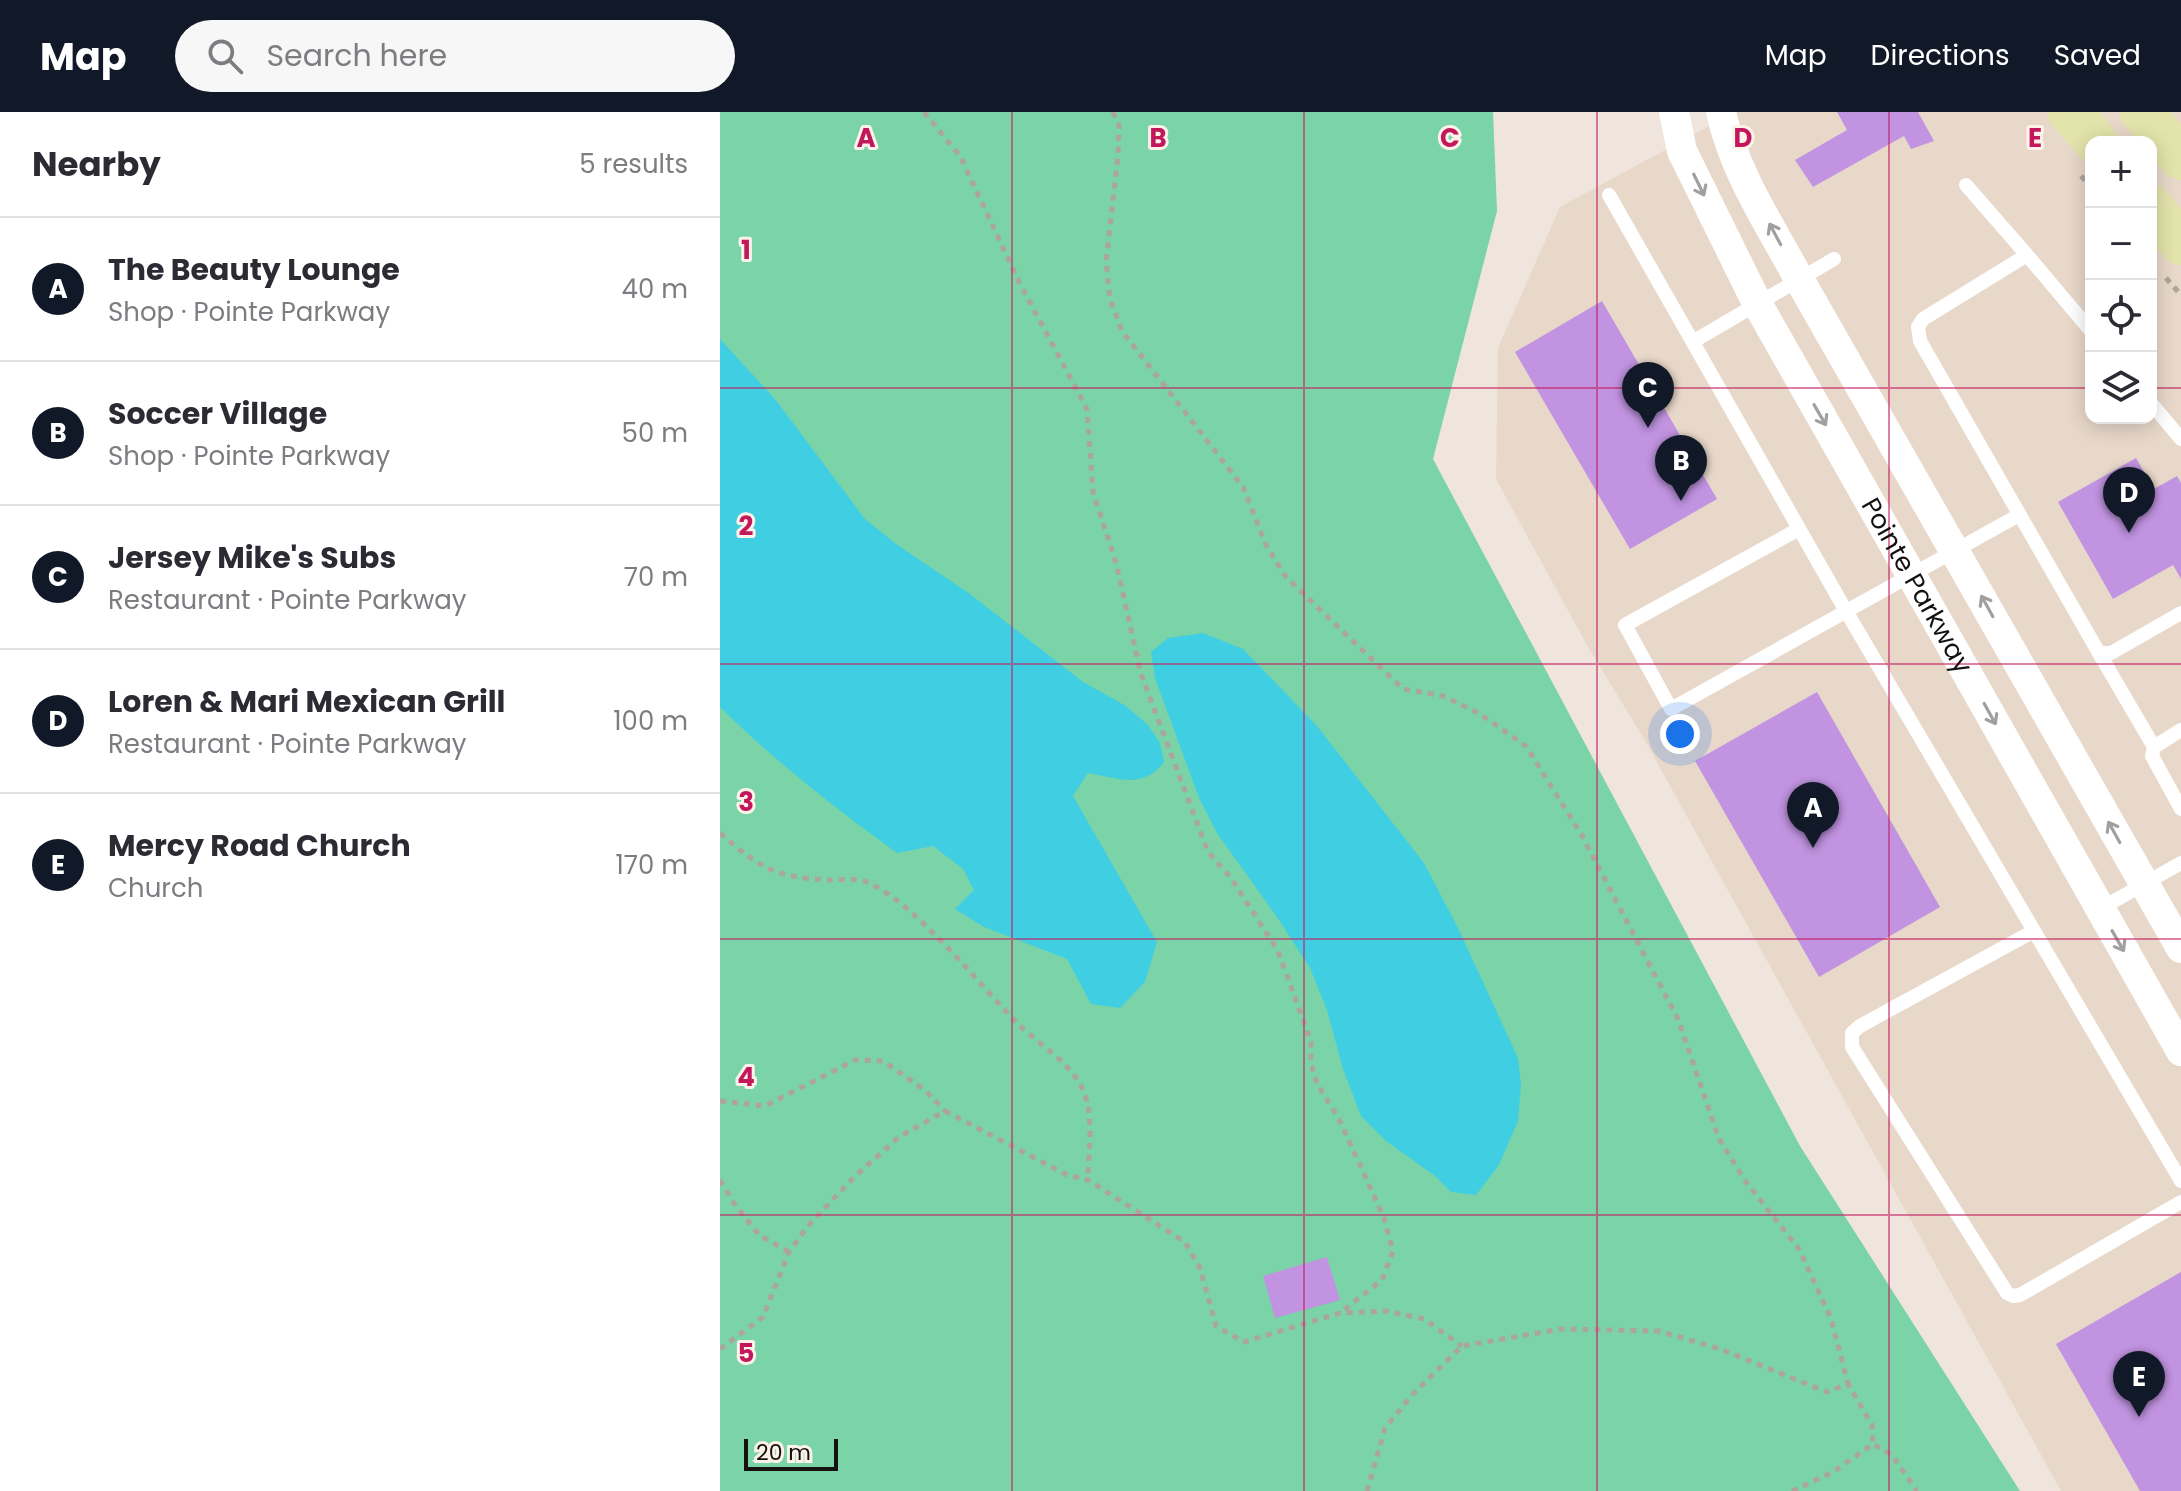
<!DOCTYPE html>
<meta charset="utf-8">
<style>
body{margin:0;font-family:Poppins,sans-serif;background:#f7f7f7;color:#2b2b33}
.controls{position:absolute;right:24px;top:24px;display:grid;overflow:hidden;border-radius:16px;box-shadow:0 4px 20px #0003}
.controls button{width:72px;height:72px;display:grid;place-items:center;padding:0;border:0;border-bottom:2px solid #e1e1e2;background:#fff;color:#2b2b33;font:40px sans-serif}
.scale{position:absolute;left:24px;bottom:20px;width:94px;box-sizing:border-box;padding-left:8px;border:4px solid #14110e;border-top:0;font-size:22px;line-height:28px;white-space:nowrap;color:#14110e;-webkit-text-stroke:6px #fcf2e9;paint-order:stroke}
.you{position:absolute;left:960px;top:622px;width:28px;height:28px;margin:-20px;border:6px solid #fff;border-radius:50%;background:#1a73e8;box-shadow:0 0 0 12px #1a73e833}
.badge{display:grid;place-items:center;width:52px;height:52px;border-radius:50%;background:#111827;color:#fff;font-size:26px;font-weight:700}
.pin{position:absolute;translate:-50% -66px;filter:drop-shadow(0 2px 4px #0008)}
.pin::after{content:'';position:absolute;top:42px;width:28px;height:24px;background:inherit;clip-path:polygon(0 0,100% 0,50% 100%)}
.list{margin:0;padding:0;list-style:none}
h2{display:flex;justify-content:space-between;align-items:center;height:104px;margin:0;padding:0 32px;font-size:34px}
h2 small{font-size:26px;font-weight:400;color:#7c7c81}
.list li{display:grid;grid-template-columns:52px 1fr auto;gap:24px;align-items:center;box-sizing:border-box;height:144px;padding:0 32px;border-top:2px solid #e1e1e2}
.list b{display:block;font-size:30px;white-space:nowrap}
.list p{margin:0;font-size:26px;white-space:nowrap;color:#7c7c81}
.list em{font-size:26px;font-style:normal;color:#7c7c81}
.icon{flex:none;width:44px;height:44px;fill:none;stroke:currentColor;stroke-width:2;stroke-linecap:round;stroke-linejoin:round}
.map{position:relative;flex:none;width:1461px;height:1379px;overflow:hidden}
header{display:flex;align-items:center;gap:48px;box-sizing:border-box;height:112px;padding:0 40px;background:#111827;color:#fff}
header strong{font-size:38px}
nav{display:flex;gap:44px;margin-inline-start:auto;font-size:28px}
.search{width:560px;height:72px;background:#f7f7f7;display:flex;align-items:center;gap:20px;box-sizing:border-box;padding:0 28px;border-radius:44px;color:#7c7c81;font-size:30px}
main{display:flex}
aside{flex:1;background:#fff}
.map>svg:first-child{display:block}
</style>
<header>
<strong>Map</strong>
<div class="search"><svg class="icon" aria-label="search" viewBox="0 0 24 24"><circle cx="10" cy="10" r="6"/><path d="M15 15l6 6"/></svg>Search here</div>
<nav><a>Map</a><a>Directions</a><a>Saved</a></nav>
</header>
<main>
<aside>
<h2>Nearby<small>5 results</small></h2>
<ul class="list">
<li><span class="badge">A</span><div><b>The Beauty Lounge</b><p>Shop · Pointe Parkway</p></div><em>40 m</em></li>
<li><span class="badge">B</span><div><b>Soccer Village</b><p>Shop · Pointe Parkway</p></div><em>50 m</em></li>
<li><span class="badge">C</span><div><b>Jersey Mike's Subs</b><p>Restaurant · Pointe Parkway</p></div><em>70 m</em></li>
<li><span class="badge">D</span><div><b>Loren &amp; Mari Mexican Grill</b><p>Restaurant · Pointe Parkway</p></div><em>100 m</em></li>
<li><span class="badge">E</span><div><b>Mercy Road Church</b><p>Church</p></div><em>170 m</em></li>
</ul>
</aside>
<div class="map">
<svg width="1461" height="1379" viewBox="0 0 1461 1379">
<rect width="100%" height="100%" fill="#efe5dc"/>
<path fill="#e8d8ca" fill-rule="evenodd" d="M1015,0H1461V1379H1341L924,627L868,535L776,367L778,236L840,95ZM1371,30H1431V306H1371Z"/>
<path fill="#7ad4a7" d="M0,0H773L777,99L713,347L1080,1034L1300,1379H0Z"/>
<path fill="#40cee2" d="M0,227L55,287L145,407L176,432L250,482L363,570L406,594L428,613L440,631L444,650C423,678 398,666 368,661L353,684L437,830L425,870L400,896L371,892L347,847L264,815L235,797L254,778L243,757L213,734L177,741C115,696 55,649 0,595Z
M483,521L523,537L597,614L704,751L738,816L798,946L801,972L798,1009L779,1053L756,1083L731,1080L715,1064L666,1029L641,1004L623,957L607,898L590,856L557,805L497,721L479,686L435,566L431,540L448,526Z"/>
<path fill="#c193e1" d="M1117,0H1198L1214,29L1191,37L1184,24L1093,75L1075,48L1127,18Z
M882,189L997,387L910,437L795,240Z
M1416,346L1434,377L1457,364L1461,371V467L1453,453L1393,487L1338,390Z
M1097,580L1220,795L1099,865L975,649Z
M607,1145L620,1188L555,1206L543,1164Z
M1461,1160V1379H1420L1336,1232Z"/>
<g fill="none" stroke-linecap="round" stroke-linejoin="round">
<path stroke="#aca59d" stroke-width="5" stroke-dasharray="6 6" stroke-linecap="butt" d="M204,0L240,44L299,170L367,297L373,380L396,451L421,562L488,740L511,766L558,839L591,930V951L597,972L619,1007L664,1106L673,1139L662,1168L620,1201
M393,0L399,14L398,44L386,149L390,187L402,219L523,375L546,433L566,465L683,577L723,584L760,602L806,634L861,722L958,907L999,1027L1026,1070L1079,1137L1111,1207L1128,1272
M1361,64L1371,75
M1446,166L1461,183
M0,721C40,756 54,765 108,768C119,768 133,766 144,769C194,788 259,873 299,913C320,933 350,950 363,978C375,1005 368,1039 368,1068
M0,989L45,994L135,948L163,949L206,979L225,999
M0,1068L13,1090L39,1123L69,1140
M0,1237L43,1205L69,1140L87,1115L134,1065L179,1025L225,999L347,1063L368,1068L465,1130L480,1156L496,1214L524,1230L620,1201L666,1199L704,1207L742,1234
M647,1379L665,1316L693,1282L742,1234L841,1217L939,1219L1000,1237L1107,1280L1128,1272L1152,1313L1153,1332
M1072,1379L1113,1360L1153,1332L1172,1343L1197,1379"/>
<path stroke="#fff" stroke-width="14" d="M1246,73L1307,143
M889,83L1126,499L1461,1069
M1371,219L1307,143L1203,207L1198,215L1200,229L1379,541H1391L1461,501
M974,229L1114,147
M1431,291L1461,327
M1079,417L905,513L951,597L1299,403
M1379,541L1434,635
M1461,618L1434,635L1432,644L1461,697
M1380,797L1461,751
M1314,819L1140,914L1132,921V935L1287,1181L1293,1184L1300,1183L1461,1090"/>
<g stroke="#fff" stroke-width="30">
<path id="s1" d="M954,0L962,39L1037,191L1461,939"/>
<path d="M1001,0C1014,60 1050,113 1079,167L1461,836"/>
</g>
<path stroke="#e3e3ac" stroke-width="44" d="M1350,0L1376,30
M1422,0L1461,46
M1431,95L1461,131"/>
</g>
<defs><path id="oneway-shaft" d="M-6 0H5M1.5-3L5.5 0L1.5 3" fill="none" stroke-width="1.6" stroke-linecap="round" stroke-linejoin="round" transform="scale(2)"/></defs>
<g stroke="#a1a09f">
<use href="#oneway-shaft" transform="translate(979 73) rotate(64)"/>
<use href="#oneway-shaft" transform="translate(1055 122) rotate(-118)"/>
<use href="#oneway-shaft" transform="translate(1100 303) rotate(60)"/>
<use href="#oneway-shaft" transform="translate(1267 494) rotate(-119)"/>
<use href="#oneway-shaft" transform="translate(1270 602) rotate(61)"/>
<use href="#oneway-shaft" transform="translate(1394 720) rotate(-119)"/>
<use href="#oneway-shaft" transform="translate(1398 829) rotate(60)"/>
</g>
<path fill="none" stroke="#c2185b" stroke-width="2" stroke-opacity="0.55" d="M292,0V1379M584,0V1379M877,0V1379M1169,0V1379M0,276H1371M1431,276H1461M0,552H1461M0,827H1461M0,1103H1461"/>
<g text-anchor="middle" stroke-width="6" stroke-linejoin="round" paint-order="stroke">
<g font-size="26" fill="#14110e" stroke="#fcf2e9">
<text dy="9" stroke="none"><textPath href="#s1" startOffset="534">Pointe Parkway</textPath></text>
</g>
</g>
<g font-size="26" text-anchor="middle" font-weight="bold" fill="#c2185b" stroke="#fcf2e9" stroke-width="6" stroke-linejoin="round" paint-order="stroke">
<text x="146" y="35">A</text>
<text x="438" y="35">B</text>
<text x="730" y="35">C</text>
<text x="1023" y="35">D</text>
<text x="1315" y="35">E</text>
<text x="26" y="147">1</text>
<text x="26" y="423">2</text>
<text x="26" y="699">3</text>
<text x="26" y="974">4</text>
<text x="26" y="1250">5</text>
</g>
</svg>
<div class="controls">
<button>+</button>
<button>−</button>
<button><svg class="icon" aria-label="locate" viewBox="0 0 24 24"><circle cx="12" cy="12" r="6"/><path d="M12 2v4M12 18v4M2 12h4M18 12h4"/></svg></button>
<button><svg class="icon" aria-label="layers" viewBox="0 0 24 24"><path d="M12 4l9 5-9 5-9-5zM3 14l9 5 9-5"/></svg></button>
</div>
<div class="scale">20 m</div>
<div class="you"></div>
<div class="pin badge" style="left:1093px;top:736px">A</div>
<div class="pin badge" style="left:961px;top:389px">B</div>
<div class="pin badge" style="left:928px;top:316px">C</div>
<div class="pin badge" style="left:1409px;top:421px">D</div>
<div class="pin badge" style="left:1419px;top:1305px">E</div>
</div>
</main>
